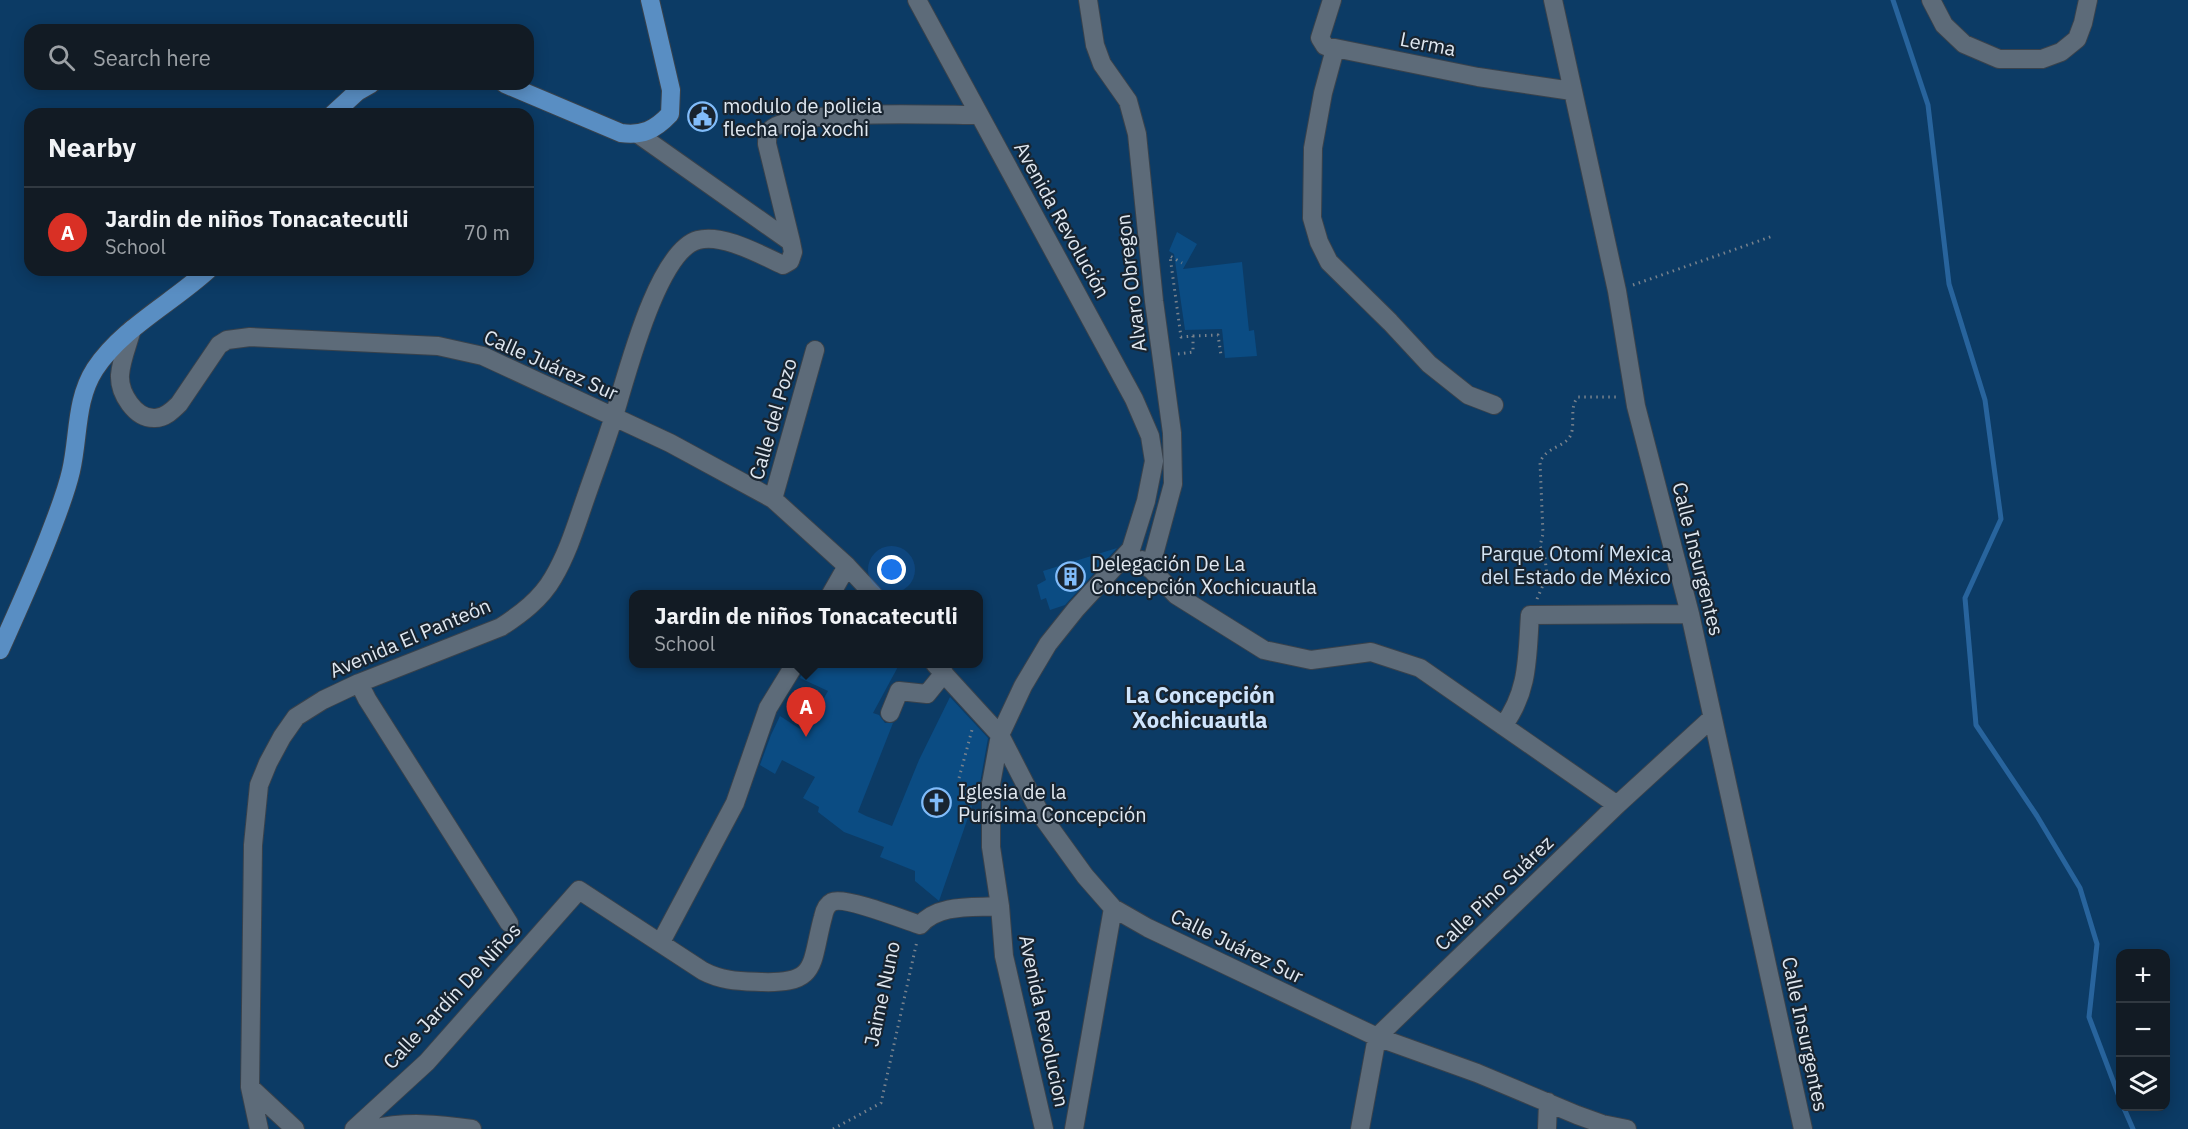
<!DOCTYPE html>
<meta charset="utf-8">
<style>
body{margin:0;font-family:"IBM Plex Sans",sans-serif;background:#1f2831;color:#f1f3f6}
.controls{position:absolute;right:18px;bottom:18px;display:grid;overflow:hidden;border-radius:12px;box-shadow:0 3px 15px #0003}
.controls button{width:54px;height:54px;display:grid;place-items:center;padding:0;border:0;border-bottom:2px solid #313941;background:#121b24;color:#f1f3f6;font:30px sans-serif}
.you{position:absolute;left:892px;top:570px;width:21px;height:21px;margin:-15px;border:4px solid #fff;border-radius:50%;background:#1a73e8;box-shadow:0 0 0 9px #1a73e833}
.badge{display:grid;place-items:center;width:39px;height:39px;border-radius:50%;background:#d93025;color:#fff;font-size:20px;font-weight:700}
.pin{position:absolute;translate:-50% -50px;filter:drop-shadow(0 2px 3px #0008)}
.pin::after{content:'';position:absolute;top:32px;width:21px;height:18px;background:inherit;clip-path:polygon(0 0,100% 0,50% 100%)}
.popup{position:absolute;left:629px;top:590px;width:354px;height:78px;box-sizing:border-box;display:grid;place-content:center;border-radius:12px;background:#121b24;filter:drop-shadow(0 2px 4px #0005);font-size:20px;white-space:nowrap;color:#9ca1a6}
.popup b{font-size:22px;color:#f1f3f6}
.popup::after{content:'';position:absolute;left:50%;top:100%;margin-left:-12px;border:12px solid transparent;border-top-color:#121b24}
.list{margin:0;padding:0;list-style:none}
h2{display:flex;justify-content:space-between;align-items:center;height:78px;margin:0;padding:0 24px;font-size:26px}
h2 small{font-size:20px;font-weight:400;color:#9ca1a6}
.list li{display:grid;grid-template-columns:39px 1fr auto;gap:18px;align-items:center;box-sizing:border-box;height:90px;padding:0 24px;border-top:2px solid #313941}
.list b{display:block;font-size:22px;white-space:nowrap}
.list p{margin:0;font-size:20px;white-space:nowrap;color:#9ca1a6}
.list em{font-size:20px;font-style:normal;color:#9ca1a6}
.icon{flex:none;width:33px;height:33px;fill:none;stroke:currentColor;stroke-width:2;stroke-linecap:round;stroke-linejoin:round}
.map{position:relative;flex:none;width:2188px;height:1129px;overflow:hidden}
.search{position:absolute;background:#121b24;box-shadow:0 3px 15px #0003;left:24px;top:24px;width:510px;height:66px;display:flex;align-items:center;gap:15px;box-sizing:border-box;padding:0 21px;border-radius:18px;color:#9ca1a6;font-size:22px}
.panel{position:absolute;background:#121b24;box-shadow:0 3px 15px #0003;left:24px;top:108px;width:510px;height:168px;border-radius:18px}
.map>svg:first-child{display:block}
</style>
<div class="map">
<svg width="2188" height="1129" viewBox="0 0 2188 1129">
<rect width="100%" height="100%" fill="#182430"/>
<path fill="#0c3b65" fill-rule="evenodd" d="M0,0H2188V1129H0ZM30,30H528V84H30ZM30,114H528V270H30ZM634,594H978V664H634ZM2120,954H2166V1106H2120Z"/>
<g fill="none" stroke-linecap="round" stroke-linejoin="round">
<path stroke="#28649d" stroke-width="5" d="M1893,0L1928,105L1949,284L1985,400L2001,519L1965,598L1976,725L2037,816L2080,888L2097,944L2089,1017L2120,1099
M2123,1106L2133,1129"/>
</g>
<path fill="#0b4c83" d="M1177,232L1197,244L1183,269L1242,262L1249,331L1254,330L1257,356L1225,358L1222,329L1185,330L1174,254L1169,251Z
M1117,548L1065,605L1050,610L1046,598L1041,600L1037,585L1046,580L1043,571Z
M806,663H900L873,713L879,715L885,723H893L858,812L866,816L892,826L919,760L950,697L988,738L980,783L939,901L915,881V871L880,857L884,847L844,832L818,812L819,807L803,798L815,777L782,760L775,774L760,765L771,735L780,716L800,729L802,725L807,728L828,691L800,678Z"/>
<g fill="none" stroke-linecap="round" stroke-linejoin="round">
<defs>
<path id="minor" d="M917,0L1134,399L1150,436L1154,461L1146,501L1131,549L1076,609L1048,644L1023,686L1000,735L991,784V847L1000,906L1004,956L1044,1129
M1088,0L1095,45L1102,64L1128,101L1137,134L1154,301L1172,433L1173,484L1150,569
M1332,0L1320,38L1325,46L1478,77L1572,91
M1553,0L1617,291L1636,406L1690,614L1803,1129
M1931,0L1944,25L1964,44L1999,59H2042L2061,52L2077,39L2083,23L2088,0
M1335,49L1323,93L1313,148L1312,218L1319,242L1329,262L1390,322L1429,364L1468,395L1494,405
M638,134L791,242
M132,329C128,344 121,360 120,375C119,393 135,419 155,418C165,418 173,410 179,404L219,345L227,340L250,337L438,346L483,356L670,443L773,499L847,566L873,594
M773,499L815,350
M1142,560L1176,595L1264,650L1311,660L1371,652L1420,668L1617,805
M831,594L847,566
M935,664L1000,735L1041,815L1085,876L1113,908L1148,928L1377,1037L1477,1073L1577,1115L1602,1124L1627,1129
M359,683L367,699L509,923
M890,713L899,691L927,694L944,673
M1503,726C1529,691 1527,657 1530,615L1690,614
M661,942L735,803L768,708L795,664
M250,1087L295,1129
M259,1129L250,1087L253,845L259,785L268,763L282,737L296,717L323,700L359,683L501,627C521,614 541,599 553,578C569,551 577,522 587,494C596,468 606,442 614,416C626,378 657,251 698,240C722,233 761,255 783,265L790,261L793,252L791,242L767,144C767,138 767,132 773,128C797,109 942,115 979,115
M354,1129L427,1062L579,890L703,971C722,981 739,981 761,982C819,984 810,965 823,917C824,912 826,905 832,902C844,896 905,920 920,925C939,903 974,908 1000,906
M372,1129C405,1121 439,1124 472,1129
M1074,1129L1113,908
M1360,1129L1377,1037L1617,805L1712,718
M1547,1129L1548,1102"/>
<path id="major" d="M505,84L621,133C642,136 655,130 670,114L671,90L650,0
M333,114L357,92L371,84
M0,650C17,612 34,575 49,536C57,515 66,493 71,471C79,437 75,400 95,369C122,328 172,303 208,270"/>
</defs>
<use href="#minor" stroke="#39424c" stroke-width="20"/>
<use href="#major" stroke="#39424c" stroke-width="20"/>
<path stroke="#78828d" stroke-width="3" stroke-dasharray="1.5 4.5" stroke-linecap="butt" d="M1633,285L1773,236
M1193,336L1218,335L1221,355
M1178,354L1193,352V336L1181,337L1170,256L1182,263
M1537,599L1547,576L1545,558L1540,546L1543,534L1540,462C1547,447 1561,448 1569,438C1577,427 1568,408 1578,397H1617
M959,778L972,730
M833,1129L881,1103L917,941"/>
<use href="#minor" stroke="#5d6b79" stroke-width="18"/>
<use href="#major" stroke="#598ec3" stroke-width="18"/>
</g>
<defs>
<symbol id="civic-ring" viewBox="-11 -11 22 22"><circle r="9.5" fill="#182430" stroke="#81bcfa" stroke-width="1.5"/><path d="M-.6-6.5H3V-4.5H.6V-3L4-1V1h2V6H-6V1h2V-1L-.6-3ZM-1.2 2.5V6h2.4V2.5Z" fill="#81bcfa"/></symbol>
<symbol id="building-ring" viewBox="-11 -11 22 22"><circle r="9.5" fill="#182430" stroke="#81bcfa" stroke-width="1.5"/><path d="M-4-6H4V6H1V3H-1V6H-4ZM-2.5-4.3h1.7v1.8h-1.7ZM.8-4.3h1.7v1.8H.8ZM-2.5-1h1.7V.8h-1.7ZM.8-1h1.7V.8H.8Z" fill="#81bcfa"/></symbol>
<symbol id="church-ring" viewBox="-11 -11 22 22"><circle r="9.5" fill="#182430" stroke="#81bcfa" stroke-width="1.5"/><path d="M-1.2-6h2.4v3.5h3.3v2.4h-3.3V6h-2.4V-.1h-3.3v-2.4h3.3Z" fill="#81bcfa"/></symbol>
</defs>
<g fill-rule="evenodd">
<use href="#civic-ring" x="686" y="100" width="33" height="33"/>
<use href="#building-ring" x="1054" y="560" width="33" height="33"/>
<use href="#church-ring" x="920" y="786" width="33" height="33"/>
</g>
<g text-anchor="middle" stroke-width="4.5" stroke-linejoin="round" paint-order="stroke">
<g font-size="20" fill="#e0e8f1" stroke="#182430">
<text transform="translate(1428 44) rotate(11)" y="7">Lerma</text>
<text transform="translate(1062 220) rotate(61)" y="7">Avenida Revolución</text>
<text transform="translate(1131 283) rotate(-97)" y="7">Alvaro Obregon</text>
<text transform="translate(551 365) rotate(24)" y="7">Calle Juárez Sur</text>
<text transform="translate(773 419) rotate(-74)" y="7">Calle del Pozo</text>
<text transform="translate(1698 559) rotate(76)" y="7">Calle Insurgentes</text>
<text transform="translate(410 638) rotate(-23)" y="7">Avenida El Panteón</text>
<text transform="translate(1494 893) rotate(-44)" y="7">Calle Pino Suárez</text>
<text transform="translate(1237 946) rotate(26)" y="7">Calle Juárez Sur</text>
<text transform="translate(882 994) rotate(-78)" y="7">Jaime Nuno</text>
<text transform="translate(452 996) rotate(-47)" y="7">Calle Jardín De Niños</text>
<text transform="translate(1044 1021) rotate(78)" y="7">Avenida Revolucion</text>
<text transform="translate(1805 1034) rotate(78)" y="7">Calle Insurgentes</text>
</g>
<g font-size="20" fill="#e0e8f1" stroke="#182430" text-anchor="start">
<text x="723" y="113">modulo de policia<tspan x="723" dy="23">flecha roja xochi</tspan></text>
<text x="1091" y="571">Delegación De La<tspan x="1091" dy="23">Concepción Xochicuautla</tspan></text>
<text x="958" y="799">Iglesia de la<tspan x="958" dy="23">Purísima Concepción</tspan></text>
</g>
<g font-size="20" fill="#d3e3f3" stroke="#182430">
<text x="1576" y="561">Parque Otomí Mexica<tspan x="1576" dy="23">del Estado de México</tspan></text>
</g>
<g font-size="22" font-weight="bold" fill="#cfe5fd" stroke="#182430">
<text x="1200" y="703">La Concepción<tspan x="1200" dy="25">Xochicuautla</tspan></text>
</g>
</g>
</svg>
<div class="controls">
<button>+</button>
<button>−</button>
<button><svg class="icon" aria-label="layers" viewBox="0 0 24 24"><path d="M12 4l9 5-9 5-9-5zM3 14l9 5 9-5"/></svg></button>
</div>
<div class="you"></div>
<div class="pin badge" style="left:806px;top:737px">A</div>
<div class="popup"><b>Jardin de niños Tonacatecutli</b>School</div>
<div class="search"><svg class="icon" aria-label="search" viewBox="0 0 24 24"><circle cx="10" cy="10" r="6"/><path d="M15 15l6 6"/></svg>Search here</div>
<section class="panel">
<h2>Nearby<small></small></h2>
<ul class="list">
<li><span class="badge">A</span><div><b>Jardin de niños Tonacatecutli</b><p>School</p></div><em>70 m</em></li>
</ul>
</section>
</div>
